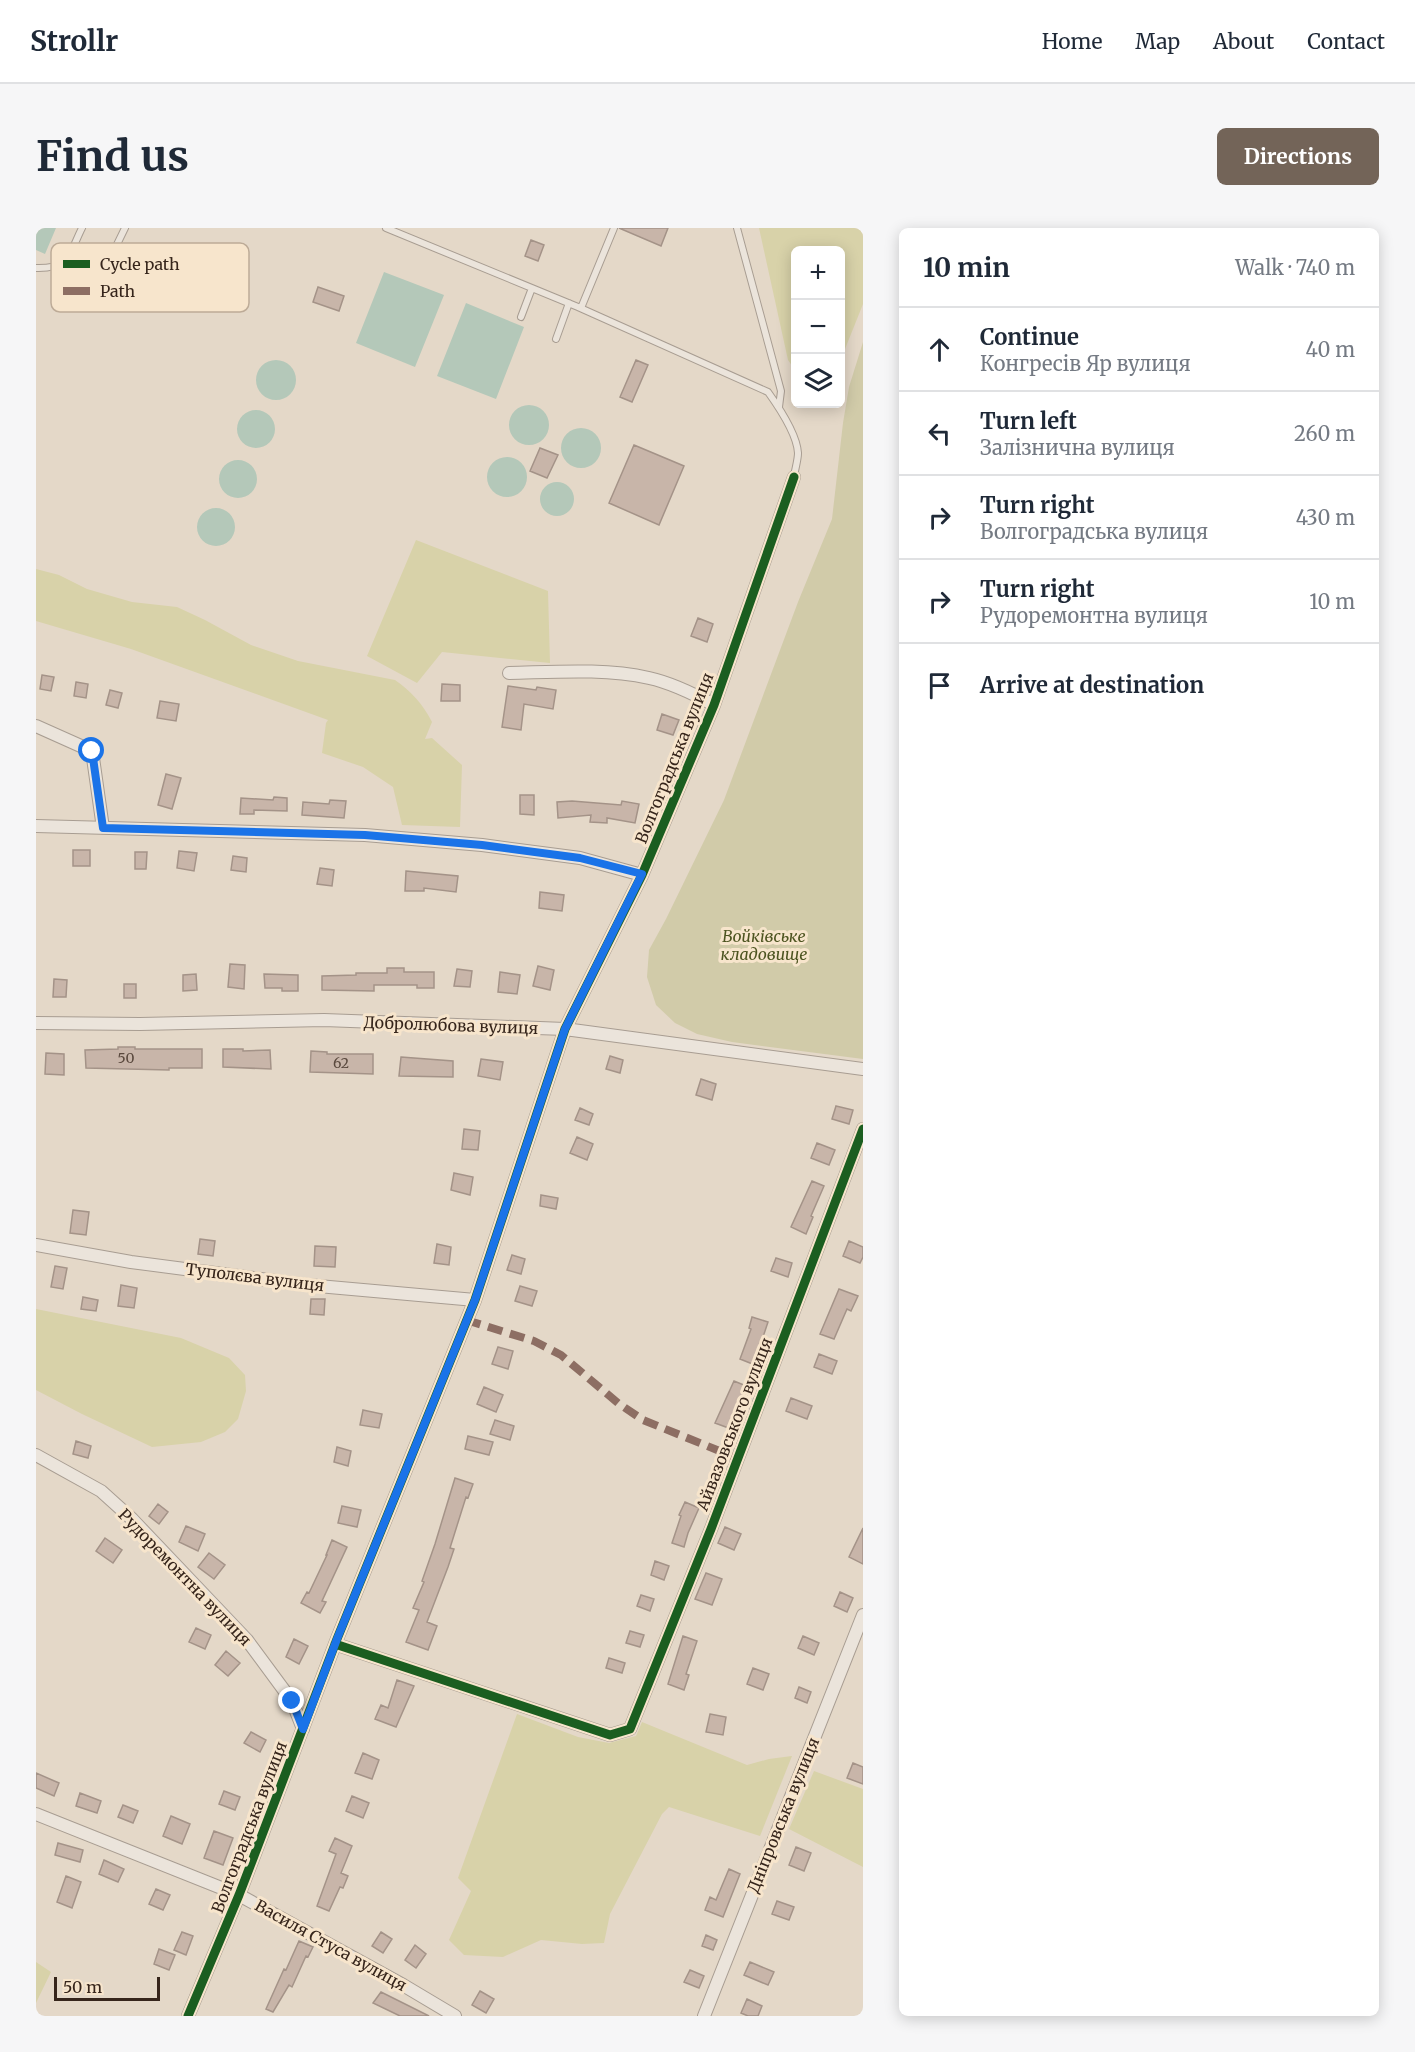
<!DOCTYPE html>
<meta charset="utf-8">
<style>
body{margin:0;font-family:Merriweather,serif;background:#f6f6f7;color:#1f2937}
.controls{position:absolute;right:18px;top:18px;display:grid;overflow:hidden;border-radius:9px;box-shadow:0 3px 15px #0003}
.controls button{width:54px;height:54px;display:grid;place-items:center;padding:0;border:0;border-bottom:2px solid #e0e1e3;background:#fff;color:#1f2937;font:30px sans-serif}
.scale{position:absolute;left:18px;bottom:15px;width:106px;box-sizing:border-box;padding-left:6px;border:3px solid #36251b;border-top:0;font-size:16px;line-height:21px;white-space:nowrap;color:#36251b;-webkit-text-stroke:4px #f7e5cc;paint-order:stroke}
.stop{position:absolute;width:18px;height:18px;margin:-14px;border:4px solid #1a73e8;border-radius:50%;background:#fff}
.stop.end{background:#1a73e8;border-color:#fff;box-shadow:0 2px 6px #0008}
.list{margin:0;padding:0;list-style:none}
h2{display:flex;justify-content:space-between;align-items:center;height:78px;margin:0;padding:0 24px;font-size:26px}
h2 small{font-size:20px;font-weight:400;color:#747a83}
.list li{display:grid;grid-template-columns:39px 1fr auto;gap:18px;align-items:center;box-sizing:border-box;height:84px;padding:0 24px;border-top:2px solid #e0e1e3}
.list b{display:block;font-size:22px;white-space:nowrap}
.list p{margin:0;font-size:20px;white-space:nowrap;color:#747a83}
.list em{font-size:20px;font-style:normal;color:#747a83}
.icon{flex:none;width:33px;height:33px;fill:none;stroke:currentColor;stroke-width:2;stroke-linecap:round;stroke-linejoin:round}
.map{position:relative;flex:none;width:827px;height:1788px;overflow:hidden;border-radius:9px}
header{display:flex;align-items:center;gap:36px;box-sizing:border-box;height:84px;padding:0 30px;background:#fff;border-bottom:2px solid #e0e1e3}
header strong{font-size:28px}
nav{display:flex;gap:33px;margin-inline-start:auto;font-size:21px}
.intro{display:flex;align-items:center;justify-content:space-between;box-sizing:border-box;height:144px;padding:0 36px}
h1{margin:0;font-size:42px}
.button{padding:15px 27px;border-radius:9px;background:#736458;color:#fff;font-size:21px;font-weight:700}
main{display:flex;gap:36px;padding:0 36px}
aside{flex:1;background:#fff;border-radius:9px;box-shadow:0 3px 15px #0003}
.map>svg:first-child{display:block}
</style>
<header>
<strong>Strollr</strong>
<nav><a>Home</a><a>Map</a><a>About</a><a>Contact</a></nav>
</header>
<div class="intro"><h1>Find us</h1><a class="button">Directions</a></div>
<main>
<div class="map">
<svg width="827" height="1788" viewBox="0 0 827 1788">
<rect width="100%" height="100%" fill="#e4d8c8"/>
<path fill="#d8d2a9" d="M723,0H827V76L805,131L804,22H760L759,142L752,132Z
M380,312L512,363L514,435L406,424L381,455L331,428Z
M0,341L23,347L51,361L96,374L141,379L169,392L215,417L262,433L359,452C375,463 387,476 396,494L389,511L396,510L426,537L424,599L366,597L357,559L327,539L286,525L290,495L292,492L95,421L0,393Z
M0,1081L145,1110L193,1130L209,1147L210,1163L202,1191L189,1204L165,1214L116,1219L46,1186L0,1162Z
M481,1486L542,1509L573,1515L600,1508L606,1494L711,1537L733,1531L756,1528L724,1608L633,1579L626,1586L574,1686L568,1715L546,1716L505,1712L467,1729L428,1727L413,1712L435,1663L422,1650Z
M778,1543L827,1561V1639L753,1601Z
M0,1734L15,1744L0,1775Z"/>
<path fill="#d1cba9" d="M827,114V831L696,814L661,806L639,795L620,777L611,749L613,722L630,691L688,572L762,374L796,291L807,195L813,159Z"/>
<path fill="#b4c8b9" d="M0,0H20L9,26L0,22Z
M348,44L408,67L379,139L320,115Z
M430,75L488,99L460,171L401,148Z
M220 152a20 20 0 1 1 40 0a20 20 0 1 1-40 0Z
M473 197a20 20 0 1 1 40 0a20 20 0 1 1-40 0Z
M201 201a19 19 0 1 1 38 0a19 19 0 1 1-38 0Z
M525 220a20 20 0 1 1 40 0a20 20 0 1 1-40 0Z
M451 249a20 20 0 1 1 40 0a20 20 0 1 1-40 0Z
M183 251a19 19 0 1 1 38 0a19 19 0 1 1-38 0Z
M504 271a17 17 0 1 1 34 0a17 17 0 1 1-34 0Z
M161 299a19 19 0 1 1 38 0a19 19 0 1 1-38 0Z"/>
<path fill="#c8b5a9" stroke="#a49388" stroke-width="1.5" d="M583,0H632L625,18Z
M495,12L508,17L502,33L489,28Z
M282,59L308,68L303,83L277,74Z
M600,132L612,137L596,174L584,169Z
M598,217L648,238L623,297L573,275Z
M504,220L522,227L511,250L494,243Z
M662,390L677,396L671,414L655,408Z
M6,447L18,449L15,463L4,461Z
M40,454L52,456L50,470L38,468Z
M406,456L424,457V473H405Z
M472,458L500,462L501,459L520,462L517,481L488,476L485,502L466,499Z
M74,462L86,465L82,480L70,477Z
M124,473L143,476L140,493L121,490Z
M626,486L643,492L637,507L621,502Z
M130,546L145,550L136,581L122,577Z
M484,567H498V587L484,586Z
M238,569L251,570V583L218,582V586H204L205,570L237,572Z
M294,572L310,573L308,590L266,587L267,574L293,576Z
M536,573L585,577L586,573L603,576L599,595L571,590V595L554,594L555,587L522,590L521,574Z
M37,622H54V638H37Z
M143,623L161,625L158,643L141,640Z
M99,624H111L110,641H99Z
M197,628L211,630L210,644L195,642Z
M284,640L298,642L296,658L281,656Z
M370,643L422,648L420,664L388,660V663H369Z
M504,664L528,667L526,683L503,680Z
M194,736L209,737L208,761L192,759Z
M502,738L518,742L514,762L497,758Z
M351,740H368V744H398V760H381V757H338V763L286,762V748L320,747V745H351Z
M421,741L436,743L434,759L418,758Z
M464,744L484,747L481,766L462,764Z
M160,746L161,762L147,763V747Z
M228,746L262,747V763H246V760H229Z
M18,751L31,752L30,769H17Z
M88,756H100V770H88Z
M82,819H99V821H166V840H133V842L50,840L49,822L82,821Z
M187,821H207V823L234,822L235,841L187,839Z
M275,823L291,824V826H337V846L274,844Z
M10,825L28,826V847L9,846Z
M574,828L587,832L584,845L570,841Z
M365,829L417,833V849L363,848Z
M445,831L467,834L464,852L442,848Z
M665,851L680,856L676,872L660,867Z
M800,878L817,882L813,896L796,891Z
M544,880L557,886L553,897L539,892Z
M428,901L444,903L442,922L426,921Z
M541,909L557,916L551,932L534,925Z
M781,915L799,922L793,937L775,930Z
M418,945L437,949L434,967L415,962Z
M776,953L788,958L775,988L777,989L770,1006L755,999Z
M505,967L522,970L520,981L504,978Z
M37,982L53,984L50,1007L34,1005Z
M164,1011L179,1013L177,1028L162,1026Z
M813,1013L827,1019V1029L824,1035L807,1028Z
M401,1016L415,1019L413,1037L398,1035Z
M279,1018L300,1019L299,1039L278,1038Z
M476,1027L489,1031L485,1046L471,1042Z
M740,1030L756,1035L752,1049L735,1043Z
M19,1038L31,1040L27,1061L15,1059Z
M85,1057L101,1060L98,1080L82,1078Z
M484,1058L501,1063L496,1078L479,1073Z
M803,1061L822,1068L815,1083L811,1081L798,1111L784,1106Z
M47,1069L62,1072L60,1083L45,1081Z
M275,1071H289L288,1087L274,1086Z
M716,1089L732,1094L723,1121L725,1122L719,1137L704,1131L715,1101L713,1100Z
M462,1119L477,1123L472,1141L456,1136Z
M783,1126L801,1133L796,1146L778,1139Z
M698,1153L715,1160L698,1202L679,1195Z
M448,1159L467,1167L460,1184L441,1176Z
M755,1170L776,1178L771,1191L750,1183Z
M327,1182L346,1186L343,1200L324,1197Z
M459,1192L478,1198L474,1212L454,1206Z
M432,1208L457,1214L453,1227L429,1221Z
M40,1213L55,1218L52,1230L37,1226Z
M301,1219L315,1223L312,1238L298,1234Z
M419,1250L437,1256L432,1270L430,1269L414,1320L418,1321L412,1339L391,1394L401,1398L392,1422L370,1414L383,1382L377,1380L388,1354L386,1353L399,1316Z
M649,1274L663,1280L652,1305L648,1319L636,1315L645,1288L643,1287Z
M122,1276L132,1284L123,1296L113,1288Z
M306,1278L325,1282L321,1299L302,1295Z
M150,1298L169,1306L162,1323L143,1314Z
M689,1299L705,1306L698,1322L682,1315Z
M827,1300V1336L813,1329Z
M69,1310L86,1322L77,1335L60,1323Z
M296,1312L311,1319L286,1373L290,1374L284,1385L265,1375L271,1364L273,1365L291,1327H290Z
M173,1325L189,1337L178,1351L162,1339Z
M619,1333L633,1338L628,1352L615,1347Z
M670,1345L686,1351L676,1377L659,1371Z
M804,1364L817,1370L811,1384L798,1378Z
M605,1367L618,1371L614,1383L601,1378Z
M160,1400L175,1407L169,1421L153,1414Z
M594,1403L608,1407L604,1419L590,1415Z
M647,1408L661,1413L650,1446L653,1447L648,1462L632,1456Z
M767,1408L783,1415L778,1427L762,1420Z
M258,1411L272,1418L263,1436L250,1429Z
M190,1423L204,1435L192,1448L179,1437Z
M573,1430L589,1435L586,1445L570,1440Z
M717,1440L733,1446L727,1462L711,1456Z
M361,1452L378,1458L360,1499L339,1491L345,1477L352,1480Z
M763,1459L775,1464L771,1475L759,1470Z
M674,1486L690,1489L687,1507L670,1504Z
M215,1504L230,1512L224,1524L208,1515Z
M327,1525L343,1532L336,1551L319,1545Z
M817,1535L827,1539V1556L811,1550Z
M0,1545L23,1555L18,1568L0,1560Z
M188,1563L204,1569L199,1582L183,1576Z
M44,1565L65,1573L61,1585L40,1578Z
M316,1568L333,1575L327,1590L310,1583Z
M87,1577L102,1583L97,1595L82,1589Z
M135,1588L154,1596L146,1616L127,1608Z
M178,1603L197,1610L187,1637L168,1630Z
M299,1610L316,1618L305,1645L312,1648L307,1660L304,1659L293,1683L281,1678L300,1626L293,1623Z
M22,1615L47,1622L44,1634L19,1627Z
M760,1619L775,1625L768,1643L753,1637Z
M68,1632L88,1641L82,1654L63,1646Z
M693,1641L704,1646L687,1689L669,1682L674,1669L680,1672Z
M30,1648L45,1654L36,1680L21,1674Z
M120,1661L134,1667L127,1682L113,1676Z
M741,1673L758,1679L753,1692L736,1686Z
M146,1704L157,1708L150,1727L138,1722Z
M345,1704L356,1711L347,1725L336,1718Z
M670,1707L681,1712L677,1722L666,1718Z
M263,1713L277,1719L272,1729L270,1728L256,1759L253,1757L237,1784L230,1781L248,1741L250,1742Z
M379,1717L390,1726L380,1740L369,1732Z
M123,1721L139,1727L133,1742L118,1736Z
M714,1734L738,1744L732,1757L708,1747Z
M654,1742L668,1748L663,1760L648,1754Z
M444,1763L458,1771L450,1785L436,1777Z
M345,1764L393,1788H364L337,1775Z
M711,1771L726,1778L722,1788H712L705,1785Z"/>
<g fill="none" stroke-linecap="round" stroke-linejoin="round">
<defs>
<path id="service" d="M350,0L542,79L732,164C742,178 761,207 762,225C762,232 759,241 758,249
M701,0L745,163L743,179
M71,37L89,0
M0,40C34,41 33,26 46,0
M545,80L578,0
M485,89L496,60
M520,111L533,75"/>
<path id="minor" d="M473,445C519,444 568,440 613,450C636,455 658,466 678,477
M0,498L56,523L67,600
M0,598L329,607L446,617L544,630L606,647
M0,795L104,796L288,792L529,801L827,841
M0,1017L95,1034L271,1057L439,1072
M0,1227L65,1263L96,1291L211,1412L256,1473L267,1501
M299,1416L574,1507L594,1501L675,1301L827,901
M0,1586L203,1667L367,1757L419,1788
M152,1788L203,1667L301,1411L439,1072L529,801L606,647L678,477L758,249
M668,1788L827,1387"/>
</defs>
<use href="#service" stroke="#a89d92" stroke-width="8"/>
<use href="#minor" stroke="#a89d92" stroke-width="14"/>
<use href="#service" stroke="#ebe4db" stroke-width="6"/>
<use href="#minor" stroke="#ebe4db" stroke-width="12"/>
<path stroke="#8d6e63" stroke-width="8" stroke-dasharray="15 8" stroke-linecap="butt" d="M430,1092L498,1113L525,1127L582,1175L607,1192L701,1230"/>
<defs>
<path id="cycleway" d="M299,1416L574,1507L594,1501L675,1301L827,901
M152,1788L203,1667L301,1411L439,1072L529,801L606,647L678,477L758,249"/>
</defs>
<use href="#cycleway" stroke="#f7e5cc" stroke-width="13"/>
<use href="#cycleway" stroke="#1b5e20" stroke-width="9"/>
</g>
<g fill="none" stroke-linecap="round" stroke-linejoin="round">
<path stroke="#1a73e8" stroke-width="8" d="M56,523L67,600L329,607L446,617L544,630L606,646L529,801L439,1072L301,1411L267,1501L256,1473"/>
</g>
<g text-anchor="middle" stroke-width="6" stroke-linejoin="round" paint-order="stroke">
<g font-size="14" fill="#5a493e">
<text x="90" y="835">50</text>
<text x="305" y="840">62</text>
</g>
<g font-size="16" fill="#36251b" stroke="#f7e5cc">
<text transform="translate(638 530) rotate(-68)" y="6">Волгоградська вулиця</text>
<text transform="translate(415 797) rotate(2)" y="6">Добролюбова вулиця</text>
<text transform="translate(219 1049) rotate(7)" y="6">Туполєва вулиця</text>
<text transform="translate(698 1196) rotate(-69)" y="6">Айвазовського вулиця</text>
<text transform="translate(149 1349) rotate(46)" y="6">Рудоремонтна вулиця</text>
<text transform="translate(747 1587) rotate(-68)" y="6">Дніпровська вулиця</text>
<text transform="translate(213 1599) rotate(-69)" y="6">Волгоградська вулиця</text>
<text transform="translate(295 1717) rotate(29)" y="6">Василя Стуса вулиця</text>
</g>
<g font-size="16" font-style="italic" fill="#4d5420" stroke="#f7e5cc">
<text x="728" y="714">Войківське<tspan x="728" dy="18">кладовище</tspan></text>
</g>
</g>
<rect x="15" y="15" width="198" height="69" rx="9" fill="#f7e5cc" stroke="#bdab97" stroke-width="1.5"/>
<rect x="27" y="32" width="27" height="8" fill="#1b5e20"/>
<rect x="27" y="59" width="27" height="8" fill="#8d6e63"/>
<g font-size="16" fill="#36251b">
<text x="64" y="42">Cycle path</text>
<text x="64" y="69">Path</text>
</g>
</svg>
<div class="controls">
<button>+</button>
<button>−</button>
<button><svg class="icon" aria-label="layers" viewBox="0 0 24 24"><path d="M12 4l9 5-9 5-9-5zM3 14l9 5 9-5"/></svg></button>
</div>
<div class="scale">50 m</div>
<div class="stop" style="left:56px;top:523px"></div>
<div class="stop end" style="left:256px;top:1473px"></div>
</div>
<aside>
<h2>10 min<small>Walk · 740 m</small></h2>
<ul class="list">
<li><svg class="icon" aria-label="ahead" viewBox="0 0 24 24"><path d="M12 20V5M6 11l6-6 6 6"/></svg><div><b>Continue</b><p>Конгресів Яр вулиця</p></div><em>40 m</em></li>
<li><svg class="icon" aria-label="left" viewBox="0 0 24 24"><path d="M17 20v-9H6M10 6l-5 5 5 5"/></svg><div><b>Turn left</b><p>Залізнична вулиця</p></div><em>260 m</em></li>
<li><svg class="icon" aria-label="right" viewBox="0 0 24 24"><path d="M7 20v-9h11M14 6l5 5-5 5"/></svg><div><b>Turn right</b><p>Волгоградська вулиця</p></div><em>430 m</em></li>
<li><svg class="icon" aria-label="right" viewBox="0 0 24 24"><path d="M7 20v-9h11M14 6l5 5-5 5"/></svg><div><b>Turn right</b><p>Рудоремонтна вулиця</p></div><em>10 m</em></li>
<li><svg class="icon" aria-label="arrive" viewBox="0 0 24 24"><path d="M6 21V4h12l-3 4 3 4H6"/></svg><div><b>Arrive at destination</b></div></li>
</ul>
</aside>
</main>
